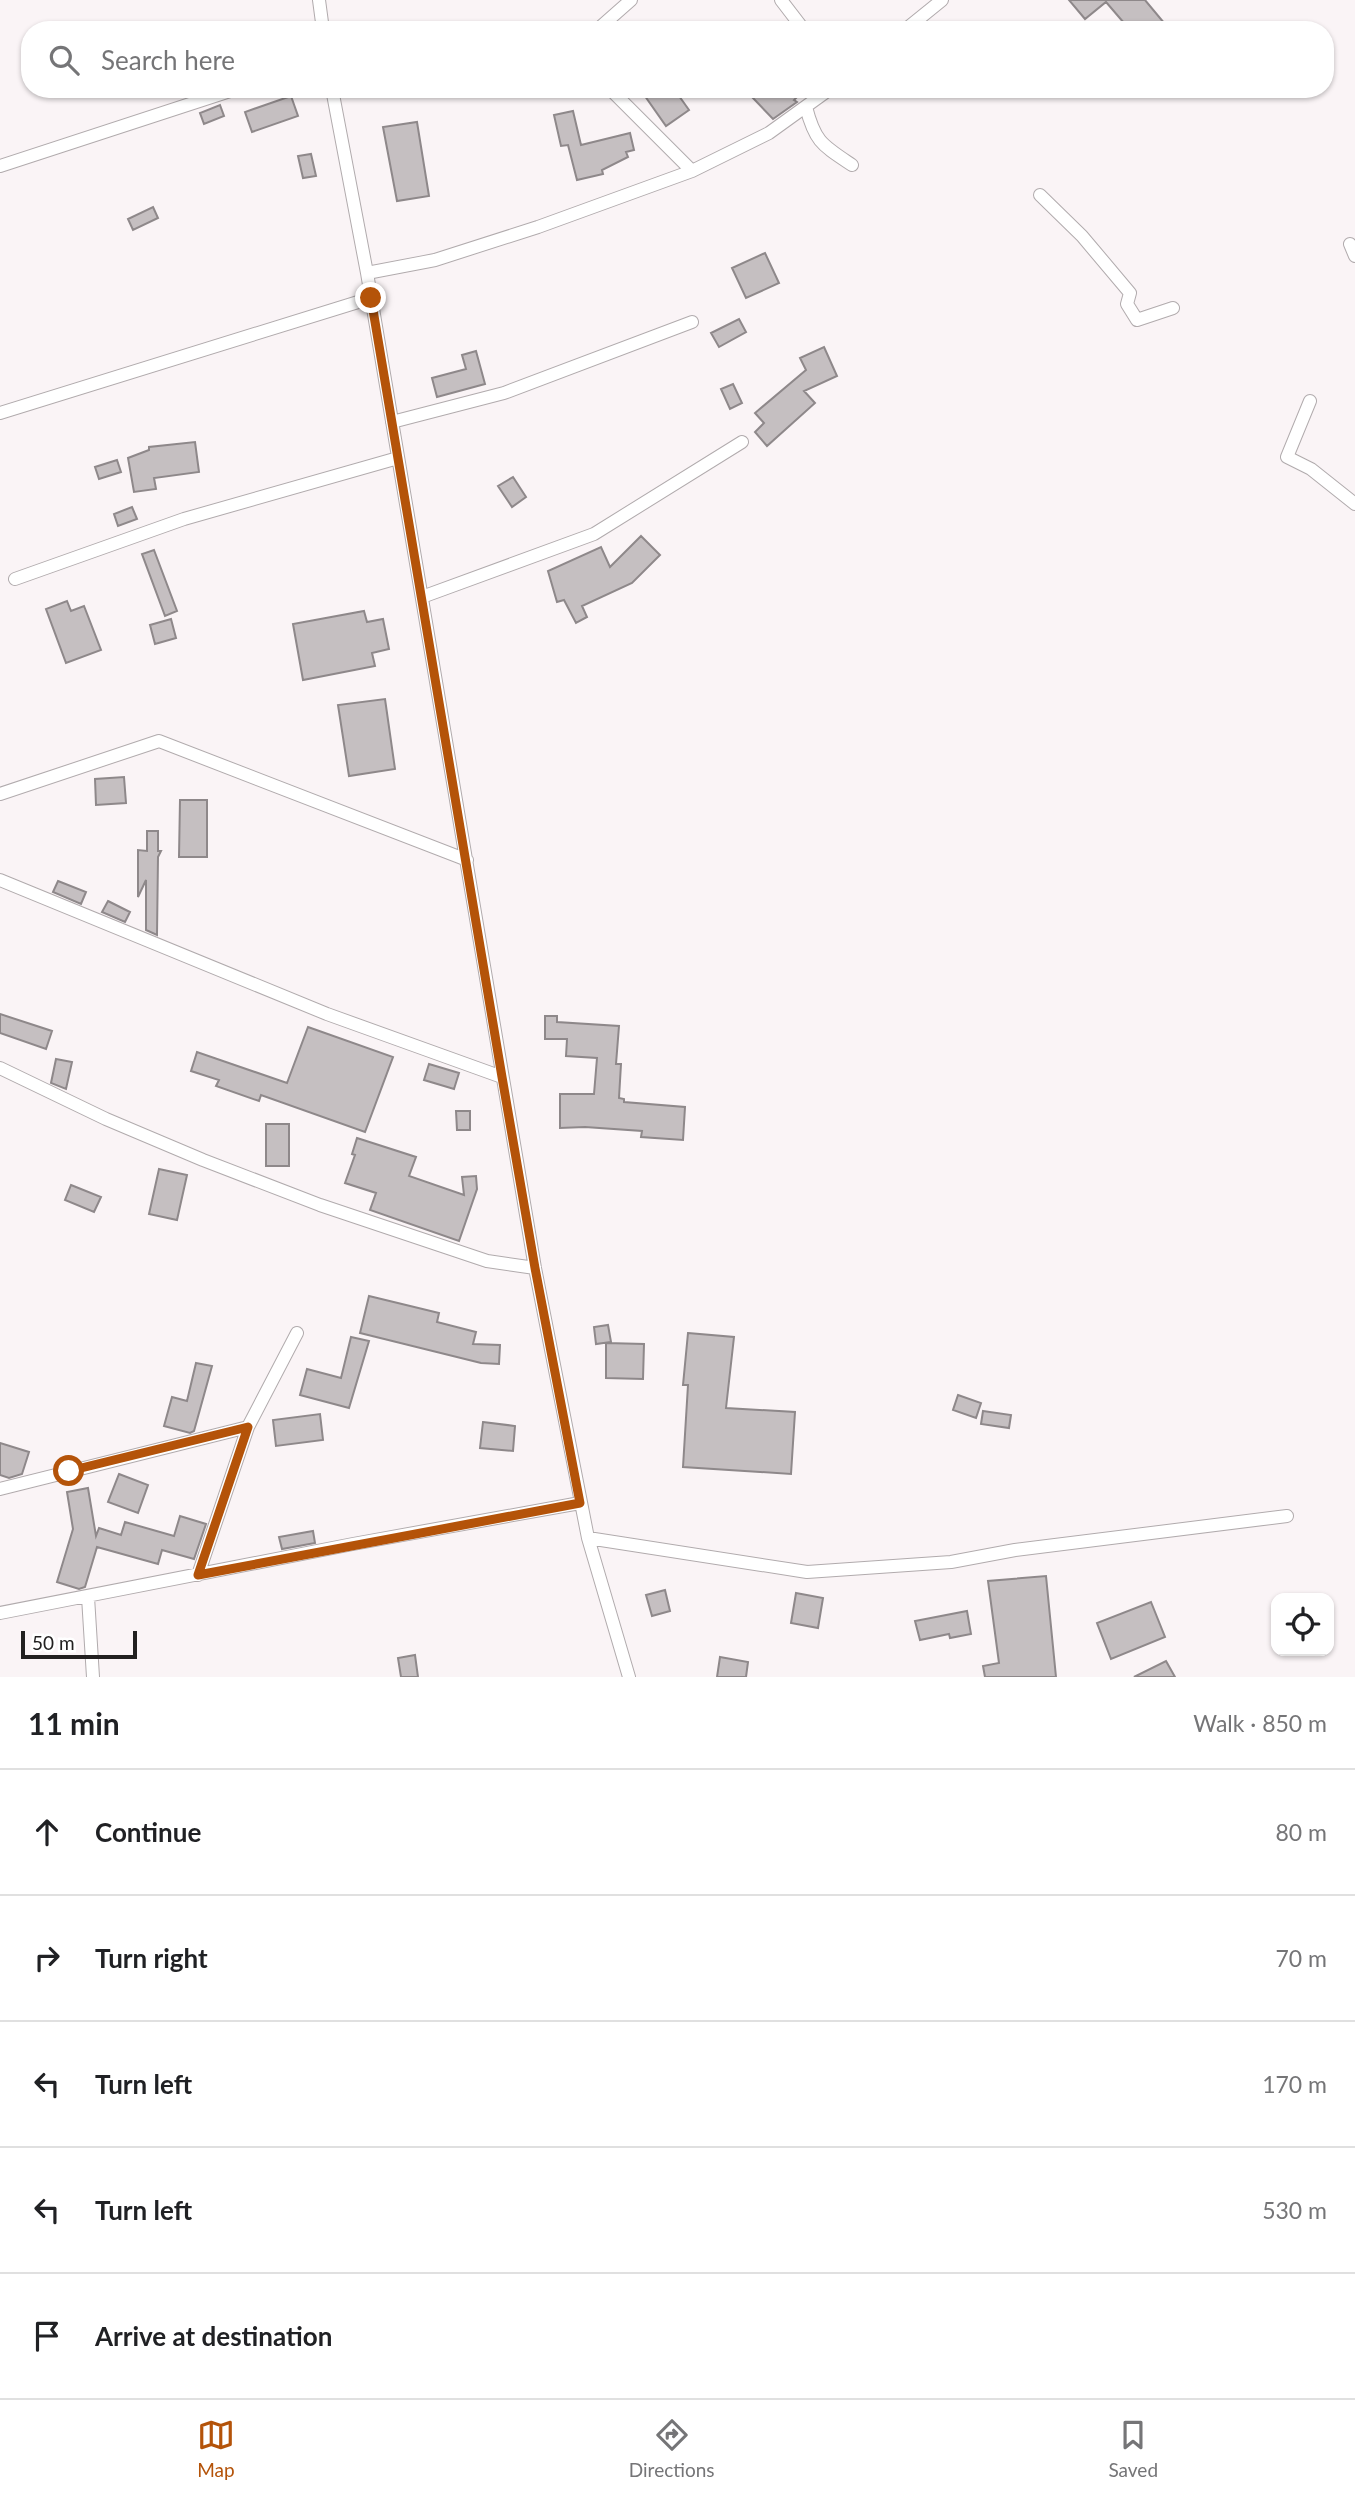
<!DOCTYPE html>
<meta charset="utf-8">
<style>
body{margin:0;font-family:Lato,sans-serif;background:#f6f6f6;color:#202124}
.controls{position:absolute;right:21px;bottom:21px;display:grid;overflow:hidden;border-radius:14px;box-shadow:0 2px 5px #0004}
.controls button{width:63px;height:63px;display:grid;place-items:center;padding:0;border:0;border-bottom:2px solid #e0e0e0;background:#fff;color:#202124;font:35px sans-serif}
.scale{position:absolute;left:21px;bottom:18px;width:116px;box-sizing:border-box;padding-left:7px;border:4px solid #222020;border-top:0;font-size:19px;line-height:24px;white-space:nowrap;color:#222020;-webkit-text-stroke:5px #fff;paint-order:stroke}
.stop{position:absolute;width:21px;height:21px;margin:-16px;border:5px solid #b45309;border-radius:50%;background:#fff}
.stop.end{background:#b45309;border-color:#fff;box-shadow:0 2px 7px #0008}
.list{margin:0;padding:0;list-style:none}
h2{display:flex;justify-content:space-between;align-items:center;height:91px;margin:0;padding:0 28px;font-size:30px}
h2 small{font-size:23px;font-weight:400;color:#757577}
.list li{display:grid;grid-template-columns:46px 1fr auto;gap:21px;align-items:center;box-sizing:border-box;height:126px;padding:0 28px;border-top:2px solid #e0e0e0}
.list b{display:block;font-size:26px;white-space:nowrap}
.list em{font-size:23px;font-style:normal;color:#757577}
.icon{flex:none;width:38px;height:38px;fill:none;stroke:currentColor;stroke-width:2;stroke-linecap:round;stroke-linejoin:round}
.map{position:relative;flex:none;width:1355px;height:1677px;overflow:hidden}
.search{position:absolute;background:#fff;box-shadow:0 2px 5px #0004;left:21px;right:21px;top:21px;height:77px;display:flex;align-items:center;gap:18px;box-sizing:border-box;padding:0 24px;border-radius:28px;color:#757577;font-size:26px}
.sheet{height:721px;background:#fff}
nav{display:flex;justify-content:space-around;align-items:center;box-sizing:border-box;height:98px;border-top:2px solid #e0e0e0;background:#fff;font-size:19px;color:#757577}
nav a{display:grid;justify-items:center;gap:4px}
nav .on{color:#b45309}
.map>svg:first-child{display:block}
</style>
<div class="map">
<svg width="1355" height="1677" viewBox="0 0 1355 1677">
<rect width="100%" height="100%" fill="#faf4f6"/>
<path fill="#c5bfc1" stroke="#8e888a" stroke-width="2" d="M1069,0H1145L1170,30H1130L1106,2L1085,19Z
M640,89H674L689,110L666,126Z
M760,89H805L794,100L797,102L773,119L752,97Z
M291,96L298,116L252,132L245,112Z
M220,105L224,116L204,124L200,113Z
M573,111L581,145L630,133L634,150L626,152L628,157L602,170L603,174L577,180L568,145L561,146L554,115Z
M417,122L429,196L397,201L383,127Z
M311,154L316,176L303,178L298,156Z
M153,207L158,218L133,230L128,219Z
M765,253L779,283L746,298L732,268Z
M739,319L746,332L719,347L711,333Z
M824,347L837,376L804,391L815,403L767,446L755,432L764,423L755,413L806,370L800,358Z
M476,351L485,384L437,397L432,378L466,369L462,355Z
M733,384L742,403L730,409L721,389Z
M195,442L199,472L154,478L156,489L134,492L128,458L149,450V447Z
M117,460L121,472L99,479L95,467Z
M513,477L526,497L512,507L498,486Z
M132,507L137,519L118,526L114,514Z
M641,536L660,555L632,583L582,606L587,617L576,623L564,600L557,602L548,571L601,547L610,567Z
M154,550L177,611L165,616L142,554Z
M67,601L71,611L84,606L101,650L66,663L46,609Z
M364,611L367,622L383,619L389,649L372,653L375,666L303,680L293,624Z
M171,619L176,638L155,644L150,625Z
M385,699L395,769L349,776L338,705Z
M124,777L126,803L96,805L95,779Z
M180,800H207V857H179Z
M147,831H158V851H161L158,857L157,935L146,930V880L138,897V850L147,851Z
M58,881L86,892L81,904L53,892Z
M108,901L130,912L125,922L102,912Z
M0,1014L52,1031L46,1049L0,1033Z
M545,1016H557V1022L619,1026L616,1064H621L619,1098L624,1099V1102L685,1107L683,1140L641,1137L642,1131L585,1127L560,1128V1094H594L597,1058L566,1056L567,1039H545Z
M308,1027L393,1057L365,1132L261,1095L259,1101L216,1086L219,1080L191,1071L197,1052L287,1083Z
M56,1059L72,1062L66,1089L51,1083Z
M429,1064L459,1073L454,1089L424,1080Z
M456,1111H470V1130H457Z
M266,1124H289V1166H266Z
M357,1138L416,1157L409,1176L464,1195L462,1177L476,1176L477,1189L459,1241L370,1210L376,1193L345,1183L355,1155L352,1154Z
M159,1169L187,1175L177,1220L149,1214Z
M71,1185L101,1197L94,1212L65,1200Z
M369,1296L439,1313L437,1322L476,1332L473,1344L500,1345L499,1364L481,1363L360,1333Z
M608,1325L611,1342L596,1344L594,1327Z
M688,1333L734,1337L726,1408L795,1412L791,1474L683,1467L688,1385H683Z
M351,1337L369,1341L349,1408L300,1395L307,1369L341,1378Z
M606,1343L644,1344L643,1379L606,1378Z
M196,1363L212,1366L194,1431L190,1433L164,1426L172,1397L187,1401Z
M958,1395L981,1403L976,1418L953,1410Z
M983,1411L1011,1415L1009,1428L981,1424Z
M320,1414L323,1440L276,1446L273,1420Z
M483,1422L515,1426L513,1451L480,1448Z
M0,1443L29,1452L22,1474L9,1478L0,1475Z
M119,1474L148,1485L138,1513L108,1502Z
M88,1488L96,1536L99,1528L121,1535L125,1522L174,1536L180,1516L206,1524L194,1559L162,1550L158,1564L97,1547L85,1587L79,1589L57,1582L73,1529L67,1492Z
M313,1531L315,1543L282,1549L279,1537Z
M1046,1576L1056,1677H985L983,1666L999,1663L988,1581Z
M665,1590L670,1611L652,1616L646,1595Z
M796,1593L823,1598L818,1628L791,1623Z
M1151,1602L1165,1637L1111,1659L1097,1623Z
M967,1611L971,1634L950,1638L949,1634L920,1640L915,1621Z
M415,1655L418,1677H401L398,1658Z
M720,1657L748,1662L746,1677H717Z
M1166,1661L1175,1677H1134Z"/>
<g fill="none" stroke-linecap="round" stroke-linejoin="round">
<defs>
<path id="minor" d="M319,0L323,30
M781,0L804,30
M597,30L631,0
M905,30L942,0
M332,89L367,273L535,1268L588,1538L629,1677
M610,89L692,171
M806,107C815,142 822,145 852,165
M0,166L236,89
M1040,195L1082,236L1130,293L1127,304L1137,320L1173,308
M1350,244L1355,256
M367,273L435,260L538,227L692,171L769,133L830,89
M1310,401L1287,457L1311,469L1355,504
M0,413L371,298
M392,422L504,393L692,322
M15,579L184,519L398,458
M422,597L594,534L742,442
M0,794L159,741L467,860
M0,880L327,1014L502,1077
M0,1068L106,1119L203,1160L320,1205L487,1261L535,1268
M0,1489L248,1427
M588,1538L807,1572L951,1562L1015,1550L1287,1516
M198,1575L248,1427L297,1333
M88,1597L93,1677
M0,1613L353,1544L580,1503"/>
</defs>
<use href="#minor" stroke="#b1abad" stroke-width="14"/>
<use href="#minor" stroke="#fff" stroke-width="12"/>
</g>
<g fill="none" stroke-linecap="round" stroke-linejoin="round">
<path stroke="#b45309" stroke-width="9" d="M69,1471L248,1427L198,1575L580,1503L535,1268L502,1077L371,298"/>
</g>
</svg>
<div class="controls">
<button><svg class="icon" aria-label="locate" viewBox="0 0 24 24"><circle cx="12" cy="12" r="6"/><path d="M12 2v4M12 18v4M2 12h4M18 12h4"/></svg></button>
</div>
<div class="scale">50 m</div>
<div class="stop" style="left:69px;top:1471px"></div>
<div class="stop end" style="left:371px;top:298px"></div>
<div class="search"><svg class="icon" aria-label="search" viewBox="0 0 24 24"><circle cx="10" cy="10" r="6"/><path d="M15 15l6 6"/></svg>Search here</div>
</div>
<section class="sheet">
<h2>11 min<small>Walk · 850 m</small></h2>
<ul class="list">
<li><svg class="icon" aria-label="ahead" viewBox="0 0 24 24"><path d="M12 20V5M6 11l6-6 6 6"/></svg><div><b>Continue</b></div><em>80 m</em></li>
<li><svg class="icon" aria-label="right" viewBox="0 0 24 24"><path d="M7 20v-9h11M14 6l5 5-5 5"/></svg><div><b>Turn right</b></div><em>70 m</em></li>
<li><svg class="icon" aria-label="left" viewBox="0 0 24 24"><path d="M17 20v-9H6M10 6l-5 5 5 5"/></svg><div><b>Turn left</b></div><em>170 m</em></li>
<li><svg class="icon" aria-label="left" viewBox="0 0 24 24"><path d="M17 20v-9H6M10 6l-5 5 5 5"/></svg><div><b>Turn left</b></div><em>530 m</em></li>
<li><svg class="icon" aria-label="arrive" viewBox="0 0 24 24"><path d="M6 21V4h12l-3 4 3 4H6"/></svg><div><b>Arrive at destination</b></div></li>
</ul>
</section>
<nav>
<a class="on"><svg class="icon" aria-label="map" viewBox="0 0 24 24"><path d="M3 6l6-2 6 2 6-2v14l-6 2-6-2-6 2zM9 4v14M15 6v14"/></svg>Map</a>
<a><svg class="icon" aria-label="directions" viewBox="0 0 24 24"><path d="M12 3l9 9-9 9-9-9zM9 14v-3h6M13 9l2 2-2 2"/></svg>Directions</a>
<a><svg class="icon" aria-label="saved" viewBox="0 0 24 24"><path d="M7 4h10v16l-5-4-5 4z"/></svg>Saved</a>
</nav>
